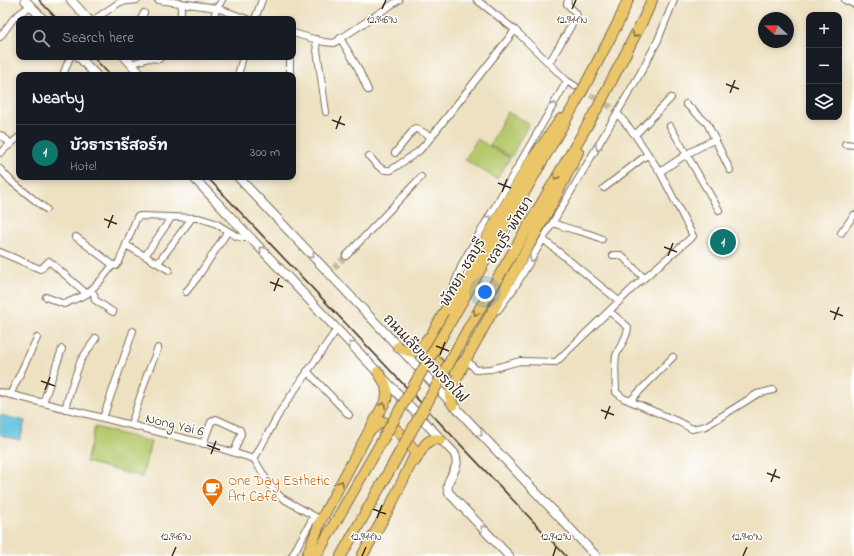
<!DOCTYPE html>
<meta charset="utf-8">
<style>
body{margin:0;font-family:"Indie Flower","Playpen Sans Thai",sans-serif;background:#242831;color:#f1f3f6}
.controls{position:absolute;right:12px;top:12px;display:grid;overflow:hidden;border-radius:8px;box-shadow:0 2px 6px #0003}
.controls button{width:36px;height:36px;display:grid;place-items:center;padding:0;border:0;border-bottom:1px solid #363941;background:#171b24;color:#f1f3f6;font:20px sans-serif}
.compass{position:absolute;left:758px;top:12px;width:36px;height:36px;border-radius:50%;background:#171b24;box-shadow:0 2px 6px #0003;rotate:291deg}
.you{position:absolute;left:485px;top:292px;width:14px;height:14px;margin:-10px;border:3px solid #fff;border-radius:50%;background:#1a73e8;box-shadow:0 0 0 6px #1a73e833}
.badge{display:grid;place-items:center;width:26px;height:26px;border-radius:50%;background:#0f766e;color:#fff;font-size:13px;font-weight:700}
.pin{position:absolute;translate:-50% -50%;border:2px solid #fff;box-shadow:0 1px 4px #0006}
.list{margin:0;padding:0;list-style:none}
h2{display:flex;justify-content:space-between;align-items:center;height:52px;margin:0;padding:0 16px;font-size:17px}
h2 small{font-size:13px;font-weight:400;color:#9ea1a6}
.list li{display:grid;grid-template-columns:26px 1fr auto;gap:12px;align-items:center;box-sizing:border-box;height:56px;padding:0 16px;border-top:1px solid #363941}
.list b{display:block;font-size:15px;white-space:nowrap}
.list p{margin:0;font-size:13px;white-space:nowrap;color:#9ea1a6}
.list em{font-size:13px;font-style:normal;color:#9ea1a6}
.icon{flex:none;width:22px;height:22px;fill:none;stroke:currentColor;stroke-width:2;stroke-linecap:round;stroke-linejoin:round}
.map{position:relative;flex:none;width:854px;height:556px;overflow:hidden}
.search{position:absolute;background:#171b24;box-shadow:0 2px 6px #0003;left:16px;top:16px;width:280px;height:44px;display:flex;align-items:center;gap:10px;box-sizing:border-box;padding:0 14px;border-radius:8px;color:#9ea1a6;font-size:15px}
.panel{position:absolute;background:#171b24;box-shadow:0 2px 6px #0003;left:16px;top:72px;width:280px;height:108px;border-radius:8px}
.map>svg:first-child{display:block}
</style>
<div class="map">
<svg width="854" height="556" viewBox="0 0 854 556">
<rect width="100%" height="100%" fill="#fff"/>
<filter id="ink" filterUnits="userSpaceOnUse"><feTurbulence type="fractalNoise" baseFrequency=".025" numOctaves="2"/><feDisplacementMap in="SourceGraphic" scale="8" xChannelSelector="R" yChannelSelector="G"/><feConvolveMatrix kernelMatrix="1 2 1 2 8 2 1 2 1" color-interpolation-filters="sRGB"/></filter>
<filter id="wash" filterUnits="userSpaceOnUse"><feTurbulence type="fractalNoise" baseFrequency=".012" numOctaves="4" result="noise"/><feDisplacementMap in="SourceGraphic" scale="16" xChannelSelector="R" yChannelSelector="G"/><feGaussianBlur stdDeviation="0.9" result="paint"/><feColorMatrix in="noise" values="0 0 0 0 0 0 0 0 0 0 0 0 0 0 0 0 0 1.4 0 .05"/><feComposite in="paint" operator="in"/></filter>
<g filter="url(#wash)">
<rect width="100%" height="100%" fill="#ede1c1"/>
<path fill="#b5c96d" stroke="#787a46" d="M507,112L529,123L511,157L490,145Z
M477,139L510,158L497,179L465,160Z
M95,427L151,442L142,477L86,462Z"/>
<path fill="#60c2de" stroke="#4e767e" d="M0,415L25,421L20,440L0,435Z"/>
</g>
<g filter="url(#ink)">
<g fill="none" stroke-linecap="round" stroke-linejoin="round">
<path stroke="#c9bca0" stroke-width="6" stroke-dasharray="6 3" stroke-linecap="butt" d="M575,86L611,107L618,114
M334,268L346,256"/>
<defs>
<path id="minor" d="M158,0L217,8L247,19
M477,0L515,30L567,81L575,86
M845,0L854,4
M95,19L120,2L137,0
M141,19L144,13
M180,19L182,3
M213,19L217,8L222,0
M255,19L262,0
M293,33L324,42L334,43L399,0
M0,37L14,18L30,6
M340,38L357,66L368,90
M316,39V43L326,112
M290,57V75
M549,63L577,16L576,13L567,4L568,0
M131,64L149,58L159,59L161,57
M63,75L70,57
M238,75L243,57
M686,104L707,123L730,170
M670,126L719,210
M0,135L7,140L10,145
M635,135L671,98
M845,144L854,145
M0,153L19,137
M395,153L415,128L432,137
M369,156C375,163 381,172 391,170L419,151L428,141L515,30
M0,169L12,182L46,209
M660,172L687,154L715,139
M604,188L648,154
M554,223C571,231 587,231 602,239
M841,233L854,215
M76,237L113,265
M544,240L619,301
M126,245L169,270
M0,252L40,269L42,268L49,261L87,294L101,280L113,265L116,266L119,262L137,217L141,216L199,218L215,223L236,236L243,238H251
M613,255H621L644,278
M145,256L171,218
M346,256L421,177
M158,263L192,218
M91,291L94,294L95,300L113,312
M186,292L197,278L228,231
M451,292L463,262L567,81
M46,297L64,304L87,294
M498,310L515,287L641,72L658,40L674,0
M609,311L628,327C628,338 619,346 616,356C614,367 616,380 616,392L623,398L679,422L692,429L706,426L757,394L773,390
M466,359L476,370L491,369L520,361L556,362L635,286L693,236L660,172L635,135L618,114
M307,371L349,415
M0,392L206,444L254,459L271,487L282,498L321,520
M10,395L37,338
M631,400L673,357
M43,403L62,349
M65,409L71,388L81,360L96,338
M103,418L133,331
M131,425L147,375L158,348
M203,444L211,422L216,419L240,430L241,434L234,452
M254,459L281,410L337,329
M292,556L314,516"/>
<path id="tertiary" d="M25,0L43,19
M71,0L88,19
M79,57L96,75
M125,57L141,75
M193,177L454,453C464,469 442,479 449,493L509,556
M238,177L596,556"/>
<path id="trunk" d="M453,317L580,95L619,21L628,0
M468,329L598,107L644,18L652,0
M398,347C417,355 416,354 428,338
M466,359L456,370C442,370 425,355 428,341L529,164L561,119
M453,405L450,397L451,391L466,359L553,202L578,152
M415,461C422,450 426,436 441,440
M307,556L321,520L386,400C389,388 384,381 378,372
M316,556L379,446
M341,556L392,466
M362,556L391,505L415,455C414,445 391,421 381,422L372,429"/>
</defs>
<use href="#minor" stroke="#796a57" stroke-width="8"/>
<use href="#tertiary" stroke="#796a57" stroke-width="10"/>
<use href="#trunk" stroke="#796a57" stroke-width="12"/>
<use href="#minor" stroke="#fff" stroke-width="6"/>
<use href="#tertiary" stroke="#fff" stroke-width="8"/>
<use href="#trunk" stroke="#eac669" stroke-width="10"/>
<path stroke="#3b2a1e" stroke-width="1.5" d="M39,0L57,19
M93,57L110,75
M207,177L566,556"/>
<defs>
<path id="trunk-bridge" d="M379,446L453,317
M392,466L468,329"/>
</defs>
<use href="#trunk-bridge" stroke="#796a57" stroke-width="12" stroke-linecap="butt"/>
<use href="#trunk-bridge" stroke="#eac669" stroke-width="10"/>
</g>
<defs><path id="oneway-chevron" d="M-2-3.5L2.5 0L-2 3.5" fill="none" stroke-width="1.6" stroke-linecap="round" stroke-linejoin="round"/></defs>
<g stroke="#8a7040">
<use href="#oneway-chevron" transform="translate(635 35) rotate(117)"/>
<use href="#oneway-chevron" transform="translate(556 177) rotate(121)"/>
<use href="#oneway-chevron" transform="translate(476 313) rotate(120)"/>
<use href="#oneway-chevron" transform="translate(383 405) rotate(-65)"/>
<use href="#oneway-chevron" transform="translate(341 483) rotate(-61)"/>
</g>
<g stroke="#a79f9a">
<use href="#oneway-chevron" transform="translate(554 105) rotate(-60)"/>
<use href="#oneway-chevron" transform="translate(598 148) rotate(120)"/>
<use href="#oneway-chevron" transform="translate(489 218) rotate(-60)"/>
<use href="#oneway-chevron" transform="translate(262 249) rotate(-133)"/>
<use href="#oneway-chevron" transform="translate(312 256) rotate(47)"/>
<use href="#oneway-chevron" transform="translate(532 260) rotate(121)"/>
<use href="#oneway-chevron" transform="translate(351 344) rotate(-133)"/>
<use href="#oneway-chevron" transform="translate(480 434) rotate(47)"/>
<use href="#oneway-chevron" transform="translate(483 528) rotate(-134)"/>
</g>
</g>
<path fill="none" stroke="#3b2a1e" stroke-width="1.5" d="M382,9L386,0M572,9L576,0M726,84L739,89M730,93L735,80M332,120L345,125M336,129L341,116M498,183L511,188M502,192L507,179M104,219L117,224M108,228L113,215M664,247L677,252M668,256L673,243M270,282L283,287M274,291L279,278M830,311L843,316M834,320L839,307M436,346L449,351M440,355L445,342M41,381L55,386M45,390L50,377M601,410L614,415M605,419L610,406M207,445L220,450M211,454L216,441M767,473L780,478M771,482L776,469M373,509L386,514M377,518L382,505M172,556L176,547M362,556L366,547M553,556L556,547M743,556L747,547"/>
<defs>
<symbol id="cafe-pin" viewBox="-11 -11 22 30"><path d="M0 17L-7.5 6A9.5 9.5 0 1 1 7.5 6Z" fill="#e8710a" stroke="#fff"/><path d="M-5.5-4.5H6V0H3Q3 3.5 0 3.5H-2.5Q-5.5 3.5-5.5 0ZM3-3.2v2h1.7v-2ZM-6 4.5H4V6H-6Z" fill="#fff"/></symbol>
</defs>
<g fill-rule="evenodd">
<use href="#cafe-pin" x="200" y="476" width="25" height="34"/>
</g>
<g text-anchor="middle" stroke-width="3" stroke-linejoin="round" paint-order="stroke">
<g font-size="14" fill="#3b2a1e" stroke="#fff">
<text transform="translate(509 230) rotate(-59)" y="5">ชลบุรี-พัทยา</text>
<text transform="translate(462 272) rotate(-60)" y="5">พัทยา-ชลบุรี</text>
<text transform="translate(426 358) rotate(47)" y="5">ถนนเลียบทางรถไฟ</text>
<text transform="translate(175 424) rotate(14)" y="5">Nong Yai 6</text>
</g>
<g font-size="14" fill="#c56008" stroke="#fff" text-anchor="start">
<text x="228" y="485">One Day Esthetic<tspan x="228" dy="16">Art Cafe</tspan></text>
</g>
</g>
<g font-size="10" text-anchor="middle" fill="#3b2a1e" stroke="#fff" stroke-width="3" stroke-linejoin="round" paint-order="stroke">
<text x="382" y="23">12.946°N</text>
<text x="572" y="23">12.944°N</text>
<text x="176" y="540">12.946°N</text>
<text x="366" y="540">12.944°N</text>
<text x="556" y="540">12.942°N</text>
<text x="747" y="540">12.940°N</text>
</g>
</svg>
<div class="controls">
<button>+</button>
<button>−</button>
<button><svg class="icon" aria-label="layers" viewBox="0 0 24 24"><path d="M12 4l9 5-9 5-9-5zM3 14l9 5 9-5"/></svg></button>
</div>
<svg class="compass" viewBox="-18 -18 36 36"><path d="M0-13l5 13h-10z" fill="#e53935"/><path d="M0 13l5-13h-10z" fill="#9ea1a6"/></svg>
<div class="you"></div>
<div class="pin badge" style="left:723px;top:242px">1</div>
<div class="search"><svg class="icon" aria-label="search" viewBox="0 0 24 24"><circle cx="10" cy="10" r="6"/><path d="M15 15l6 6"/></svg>Search here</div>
<section class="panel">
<h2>Nearby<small></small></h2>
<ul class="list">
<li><span class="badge">1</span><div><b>บัวธารารีสอร์ท</b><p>Hotel</p></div><em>300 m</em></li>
</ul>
</section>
</div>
